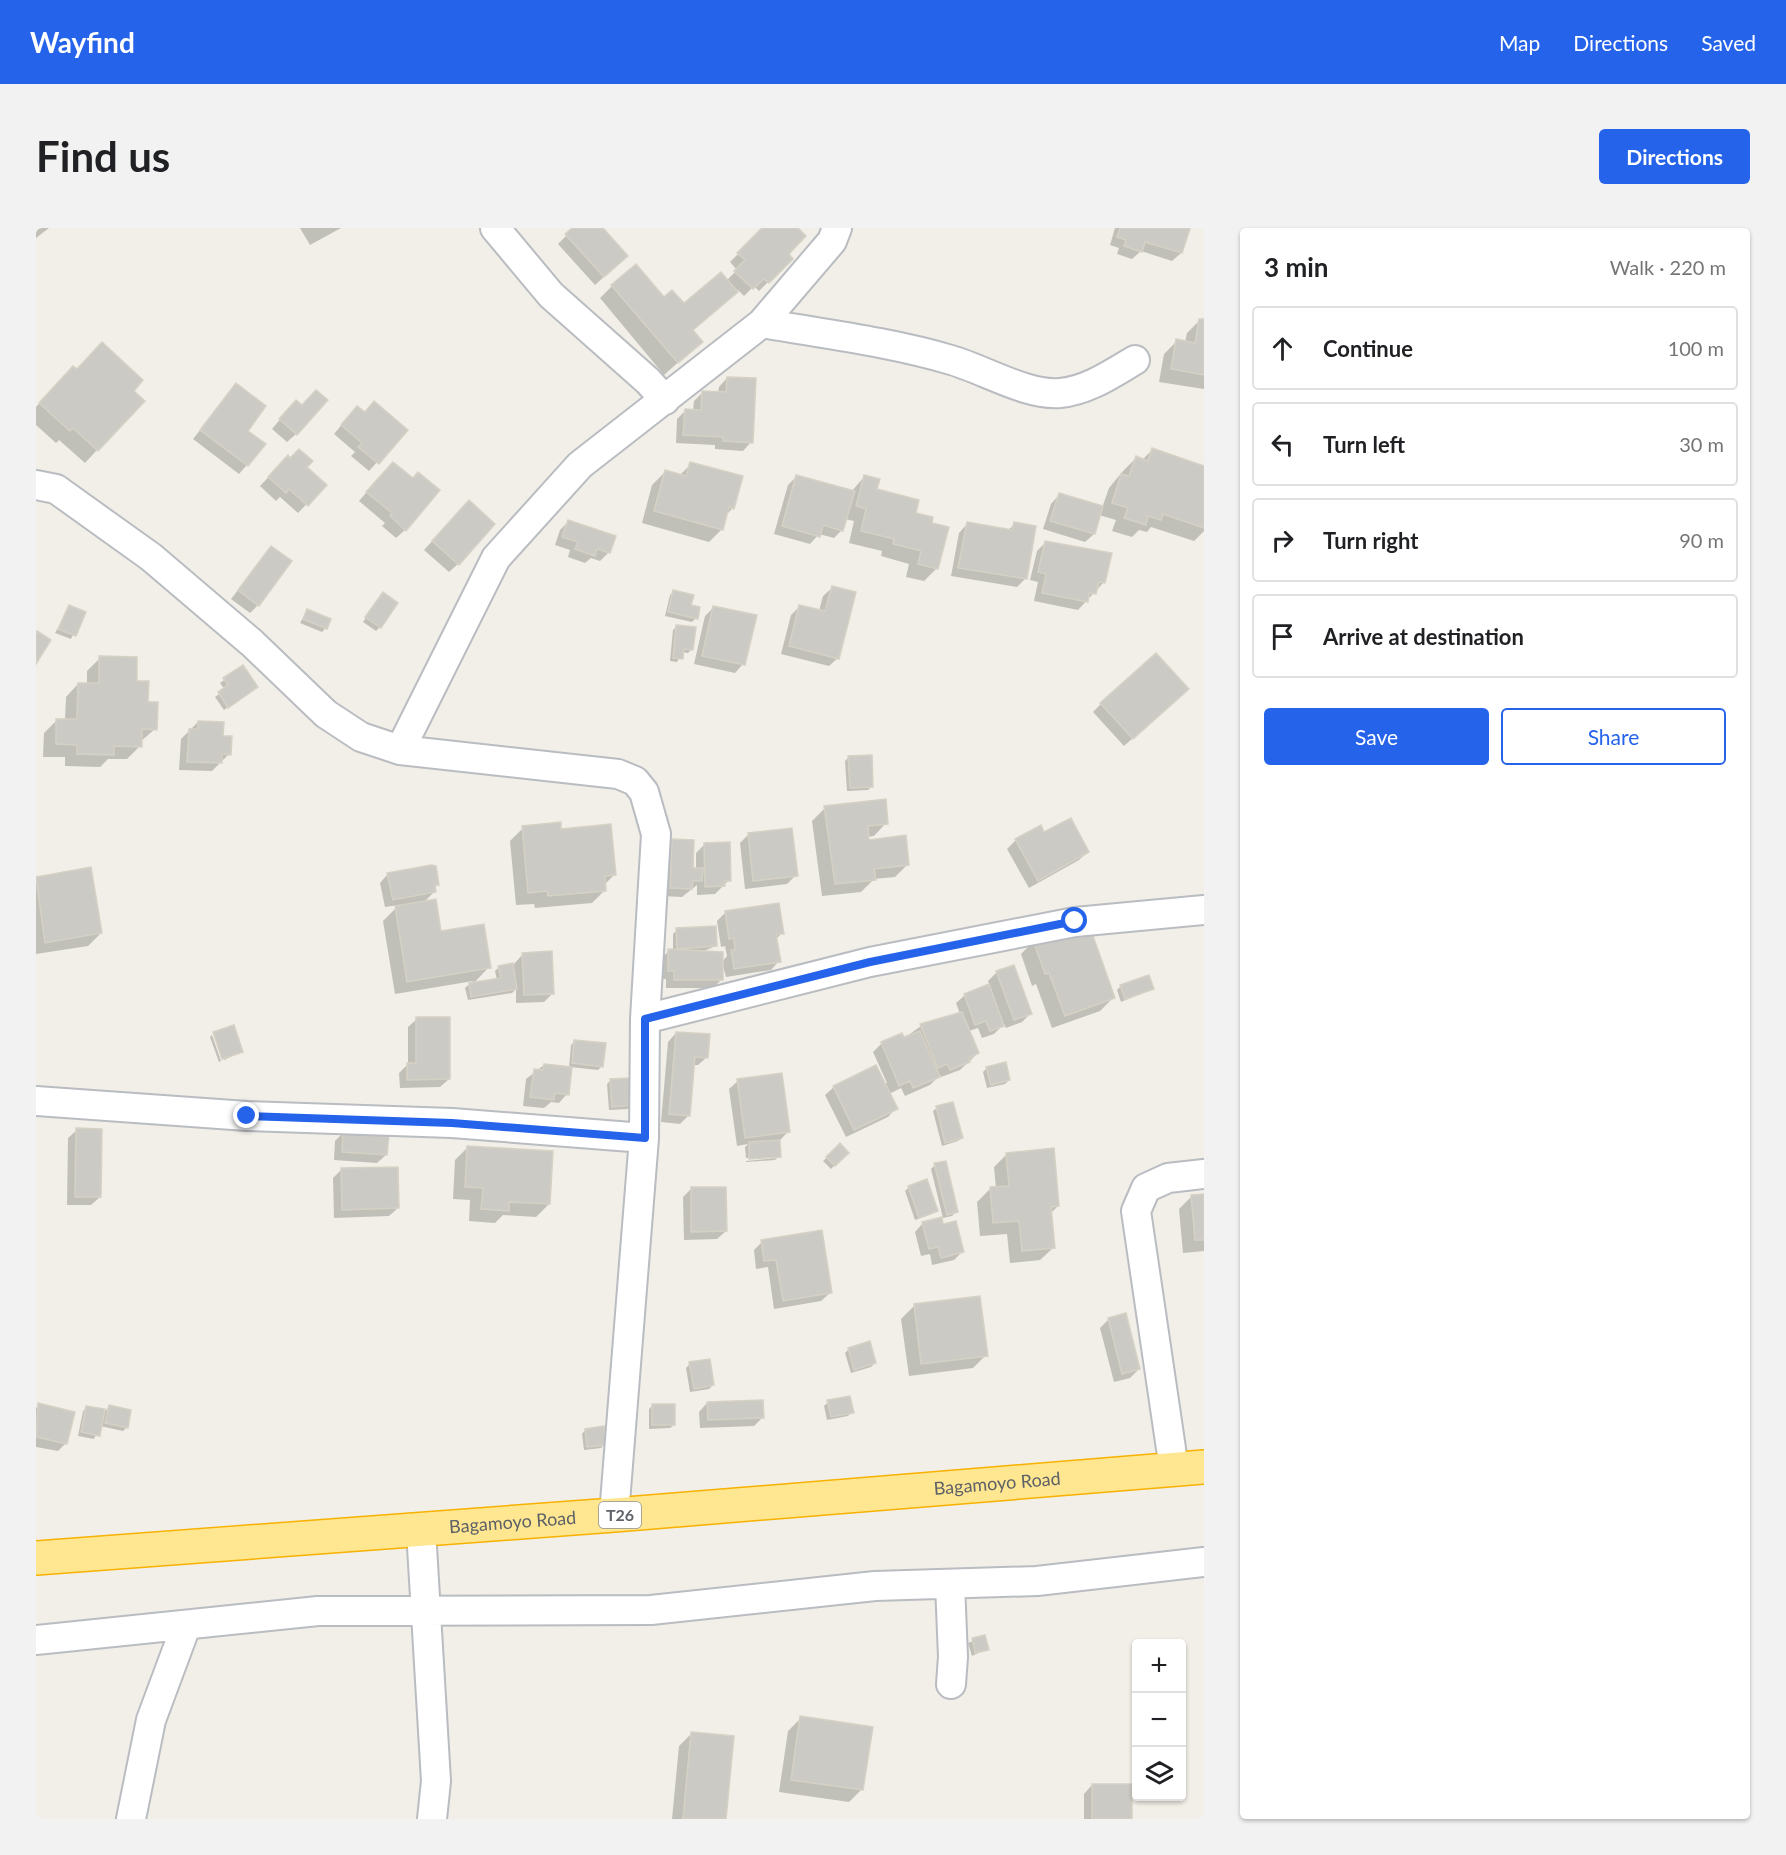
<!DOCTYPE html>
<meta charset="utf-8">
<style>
body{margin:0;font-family:Lato,sans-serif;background:#f2f2f2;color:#202124}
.controls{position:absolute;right:18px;bottom:18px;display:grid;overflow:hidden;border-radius:6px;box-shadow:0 2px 4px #0004}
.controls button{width:54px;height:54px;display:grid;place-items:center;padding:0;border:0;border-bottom:2px solid #e0e0e0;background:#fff;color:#202124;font:30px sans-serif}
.stop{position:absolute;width:18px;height:18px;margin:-14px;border:4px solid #2563eb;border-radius:50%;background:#fff}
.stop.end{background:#2563eb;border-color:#fff;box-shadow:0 2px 6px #0008}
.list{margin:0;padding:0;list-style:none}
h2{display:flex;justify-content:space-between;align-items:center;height:78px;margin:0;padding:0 24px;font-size:26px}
h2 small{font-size:20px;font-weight:400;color:#757577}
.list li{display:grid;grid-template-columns:39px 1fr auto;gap:18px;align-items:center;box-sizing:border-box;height:84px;margin:0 12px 12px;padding:0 12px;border:2px solid #e0e0e0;border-radius:6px}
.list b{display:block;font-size:22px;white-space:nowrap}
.list em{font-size:20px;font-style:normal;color:#757577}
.actions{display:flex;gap:12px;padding:18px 24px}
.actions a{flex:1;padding:14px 0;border:2px solid #2563eb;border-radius:6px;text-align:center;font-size:21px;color:#2563eb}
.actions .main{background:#2563eb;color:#fff}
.icon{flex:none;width:33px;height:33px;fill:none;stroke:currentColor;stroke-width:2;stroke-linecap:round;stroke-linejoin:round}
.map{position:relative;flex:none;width:1168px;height:1591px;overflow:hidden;border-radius:6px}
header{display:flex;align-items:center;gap:36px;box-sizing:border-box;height:84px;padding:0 30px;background:#2563eb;color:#fff}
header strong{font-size:28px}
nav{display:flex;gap:33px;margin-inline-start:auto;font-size:21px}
.intro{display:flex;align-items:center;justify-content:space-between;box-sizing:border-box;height:144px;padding:0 36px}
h1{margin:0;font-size:42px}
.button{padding:15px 27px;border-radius:6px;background:#2563eb;color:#fff;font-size:21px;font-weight:700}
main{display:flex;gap:36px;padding:0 36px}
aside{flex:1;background:#fff;border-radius:6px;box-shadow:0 2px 4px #0004}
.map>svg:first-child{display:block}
</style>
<header>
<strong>Wayfind</strong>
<nav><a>Map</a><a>Directions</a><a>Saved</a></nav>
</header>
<div class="intro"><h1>Find us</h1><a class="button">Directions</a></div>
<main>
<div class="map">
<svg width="1168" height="1591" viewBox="0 0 1168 1591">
<rect width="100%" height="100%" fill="#f1efe7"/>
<path fill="#0003" d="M0,0H13L0,10Z
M264,0H305L274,17Z
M538,0H565L582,36L559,57L522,16Z
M728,0H760L750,26L755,31L723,63L718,58L708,68L702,62L656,103L665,114L628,147L564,70L576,58L648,77L690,53L701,42L694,34Z
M1079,0H1147L1152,2L1145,25L1136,33L1105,23L1096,31L1081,26L1083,20L1074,17Z
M1164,92L1168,93V161L1123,154L1128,126L1141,113L1149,114L1151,105Z
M691,150L715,214L707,223L679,221V217L640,215L641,191L650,182L657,183L658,173L666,165H682L683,159Z
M25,153L96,163L61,222L49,235L23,212L20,215L0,197V179Z
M200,157L210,203L211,237L203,246L157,211Z
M266,178L260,206L251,214L236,201L252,182Z
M328,186L370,202L333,243L315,228L319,224L298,206L313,188Z
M1116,222L1168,239V303L1158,313L1115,299L1111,304L1103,302L1096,309L1076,303L1080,292L1063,287L1058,306L1049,314L1007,301L1015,276L1023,267L1066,280L1073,260L1087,243L1100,230L1106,232Z
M655,236L697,280L689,288L686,301L673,314L606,295L616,257L629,244L643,248Z
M243,238L269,239L289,257L262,285L244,269L240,273L224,258Z
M348,244L376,252L369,302L360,310L346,298L349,295L323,273Z
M760,249L815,264L828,249L839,262L878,286L901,340L888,353L870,349L873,336L845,328L846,323L813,315L818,293L809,291L806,302L798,310L783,306L774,316L738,306L752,257Z
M425,282L422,336L413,344L388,322Z
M532,294L573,324L564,333L555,330L549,335L532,329L534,322L519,317L524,302Z
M931,296L971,303L979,296L998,299L989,351L981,359L915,348L923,305Z
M1009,315L1068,354L1042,382L998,373L1002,354L994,352L1001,323Z
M235,320L222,377L214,385L195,371Z
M796,360L802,430L793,438L745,426L755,387L764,378L783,383L787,368Z
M638,364L654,378L660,390L656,394L629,388L634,367Z
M343,370L344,399L340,403L327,394Z
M34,379L48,385L35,411L19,405Z
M678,379L707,436L699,445L658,436L669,388Z
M271,383L290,400L286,404L264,395Z
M641,398L656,421L652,425L646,424L641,434L634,433L637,402Z
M64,430L99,454L111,476L119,501L104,514V518L91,531H72L64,539L29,538V529H7L8,505L21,492H29L30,469L42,456H51V443Z
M207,439L220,459L188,482L179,469L189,462L184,455Z
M1142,470L1088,518L1057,484L1065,476Z
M162,494L185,509L193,526L176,543L143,542L145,511Z
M813,529L836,558L832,562L811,563L809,533Z
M789,580L850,595L838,608L831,609L832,613L872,636L859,649L838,651L825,664L786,668L776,593Z
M1004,599L1008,606L1052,624L1043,632L993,660L971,621L980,612Z
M487,600L524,603L578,647L568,657L569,662L556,675L499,680L498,676L480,677L474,613Z
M712,607L760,647L751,656L709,661L704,615Z
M636,612L656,641L660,642V625L668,617L693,652L679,666L661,667V657L646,669L626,668L628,621Z
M54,641L65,705L52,718L0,726V650Z
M352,646L401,656L399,663L387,675L404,705L453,739L437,756L461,752L459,743L463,739L478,736L487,726L516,766L508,774L480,775V761L476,765L432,772L429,760L437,753L359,766L347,693L363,677L349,679L344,655Z
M689,685L746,705L740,711L743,733L735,742L690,749L686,734L685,752L677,760H630V751H624V731L633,723H637V706L641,702L680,718L665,724L686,734L691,728L689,718L685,719L681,693Z
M998,713L1077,770L1064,783L1016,800L1000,756L996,758L985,726Z
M961,744L995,785L986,794L970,800L968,796L958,806L946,810L942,800L933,803L942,825L924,842L905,849L904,847L894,857L869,868L865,860L853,866L860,880L852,889L810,909L789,867L798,859L851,855L837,824L846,815L867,811L885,798L924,786L920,775L929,767L954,758L952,753Z
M1085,758L1117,761L1085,774L1081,762Z
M381,791L413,851L404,859L364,860L363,845L372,836V799Z
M179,805L205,824L188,832Z
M640,805L671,829L662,837H657L653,887L644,896L625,894L632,814Z
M176,807L185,833L183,834L174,809Z
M539,813L566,838L562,842L534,839L531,866L523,875L515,874L508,880L487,878L490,851L508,837L533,840L535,817Z
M951,840L973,852L969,856L951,860L947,844Z
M575,852L596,877L592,881L573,882L571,856Z
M702,853L752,904L744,912L741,930V927L710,930L709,919L712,916L701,918L693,861Z
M901,880L926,910L922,913L906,918L897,883Z
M41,902L64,969L55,977H31L32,910Z
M308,904L350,927L341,935L298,932L299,913Z
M804,918L811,925L795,941L787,933Z
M432,919L513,976L500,989L467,987L459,995L433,993L434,972L417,971L419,932Z
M971,926L1022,978L1014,986L1017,1020L1004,1032L974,1035L971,1006L944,1008L941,974L954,961H960L958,939Z
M741,930L739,932L710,934V933Z
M899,937L920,984L916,988L907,990L895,941Z
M305,942L362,980L353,988L298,990L297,950Z
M873,959L900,982L896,986L879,992L869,963Z
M655,961L690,1003L681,1011L648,1012L647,969Z
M1168,967V1023L1147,1025L1143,981L1156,968Z
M887,995L906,997L927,1023L918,1032L896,1037L894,1026L885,1028L879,1004Z
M726,1014L794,1065L785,1073L738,1081L732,1039L720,1041L718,1022Z
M878,1078L950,1127L937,1140L873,1148L865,1091Z
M1073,1091L1103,1141L1094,1150L1078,1154L1064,1100Z
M813,1121L839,1135L835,1139L815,1145L809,1125Z
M654,1136L677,1157L673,1161L654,1164L650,1140Z
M792,1174L816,1184L812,1188L791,1192L788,1178Z
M671,1175L727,1189L718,1198L664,1200L663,1184Z
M3,1177L30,1215L22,1223L0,1219V1180Z
M617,1177L638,1197L634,1200L613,1201V1181Z
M73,1179L91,1199L87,1203L64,1198L58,1211L42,1208L47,1183L51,1180L69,1183Z
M549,1202L569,1216L565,1220L548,1222L546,1206Z
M948,1409L951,1421L936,1428L932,1415Z
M765,1490L826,1561L813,1574L743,1564L752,1503Z
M655,1506L689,1591H636L643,1518Z
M1056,1557L1094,1591H1048V1566Z"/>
<path fill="#cccac4" stroke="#d6d1c5" stroke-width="1.5" d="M536,0H567L592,28L568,49L529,6Z
M726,0H762L770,8L753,26L757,31L733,55L728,51L717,61L698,43L709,32L701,25Z
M1084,0H1152L1154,1L1146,25L1109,14L1106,24L1088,18L1090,12L1081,9Z
M600,36L628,69L636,62L648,75L685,44L702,64L657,102L667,114L642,135L575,57Z
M1163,91H1168V147L1135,141L1140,111L1159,115Z
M66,114L107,152L98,163L109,173L62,223L37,200L34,203L3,175L37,138L41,141Z
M691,149L720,150L717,215L687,213V209L647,207L649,181L665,182L666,163L690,164Z
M200,155L230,178L212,203L230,216L212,238L164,202Z
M280,162L292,172L261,207L243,191L260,172L266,177Z
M338,173L372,202L343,236L322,219L326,215L305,197L321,178L329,184Z
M1116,220L1168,238V300L1127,286L1125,292L1112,288L1110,297L1088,290L1092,280L1076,275L1085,246L1093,248L1100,228L1112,233Z
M263,221L277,233L271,239L291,257L272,278L253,261L250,265L232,249L252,227L254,230Z
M357,234L377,250L382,244L404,262L370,303L354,288L356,285L330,264Z
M654,234L707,248L698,281L693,279L687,302L618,283L629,242L650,248Z
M760,247L819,263L807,303L787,297L784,309L746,298Z
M828,247L844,251L841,261L883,272L880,285L897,289L896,295L913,299L902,341L882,336L885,323L857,316L858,311L825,303L830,281L820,278Z
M1023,265L1067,278L1059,306L1014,293Z
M433,272L459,296L423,337L396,313Z
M532,292L580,308L574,325L561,321L559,328L539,321L542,314L526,309Z
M931,294L976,302L978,294L1000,298L991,351L922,340Z
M1009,313L1076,325L1069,355L1063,354L1060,366L1053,365L1052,374L1006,365L1010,346L1002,344Z
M235,318L256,333L223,378L202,362Z
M796,358L820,364L803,431L753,418L763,377L789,383Z
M637,362L658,367L655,377L664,379L662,391L632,384Z
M347,364L362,375L345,400L329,389Z
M33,377L50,384L40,408L22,401Z
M677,378L721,387L709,437L666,428Z
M271,381L295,391L291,401L267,391Z
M640,397L660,399L657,422L648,421L647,431L637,430Z
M1,403L15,412L0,436V405Z
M1120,425L1153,461L1097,511L1064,475Z
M63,428L101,429V453H113L112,474H122L121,502L106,501V519L78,518V527L41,526V517L20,516V491H41L42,455H63Z
M207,437L222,459L192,480L182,464L192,457L187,450Z
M162,493L188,494L187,508H196L195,527L186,526V535L151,534L153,501H162Z
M836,527L837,559L814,560L812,528Z
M850,571L852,596L832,598L833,612L870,607L873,637L838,641L840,652L799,656L788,578Z
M1035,590L1053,624L1002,653L979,611L1005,597L1008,604Z
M525,594V601L575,596L580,647L569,648L570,663L512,668L511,663L492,665L486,598Z
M756,600L762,648L717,653L712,605Z
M636,611L658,612L657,640H667L666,653H657L656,661L634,660Z
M694,614L695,653H688L689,658L669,659L668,615Z
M395,637L400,638L403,657H399L400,664L357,672L351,645Z
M55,639L66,705L9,715L0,649Z
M400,671L405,703L448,696L455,740L371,754L359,678Z
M743,675L748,706H740L745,734L698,741L695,722H699L698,710L693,711L689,683Z
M1039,696L1045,710L1056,705L1079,770L1029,788L1013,745L1009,746L997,712Z
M680,698L681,718L641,721L640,700Z
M632,721L687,724V752H638V743H632Z
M516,723L518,766L488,767L486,725Z
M477,735L481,761L435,769L433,755L465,750L462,738Z
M978,737L996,786L978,792L960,743Z
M1113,747L1118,761L1089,771L1084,757Z
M953,756L968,798L954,803L950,793L939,797L928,766Z
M926,784L943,825L933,830L934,834L914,842L911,836L902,840L884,796Z
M380,789H414V851L371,852V835H380Z
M198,797L207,824L186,831L177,804Z
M884,803L904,849L877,860L874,853L863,858L845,814L866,805L868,809Z
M640,804L674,806L672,830L659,829L654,888L633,886Z
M538,812L570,815L567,839L536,835Z
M970,834L974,852L955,857L950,839Z
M508,836L536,839L533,867L519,865L518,872L494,869L498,841L507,842Z
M840,837L862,881L818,902L797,858Z
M746,845L754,904L709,910L701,851Z
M595,850L597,877L576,879L574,851Z
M917,874L927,910L909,915L900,878Z
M40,900L66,901L65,969H39Z
M307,903L353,906L351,927L306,924Z
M744,912L745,929L713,931V914Z
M804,915L813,925L799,938L790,929Z
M431,918L517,923L514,976L473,974V983L445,981L447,960L429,959Z
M1018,920L1023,978L1015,979L1019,1020L986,1023L983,993L957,995L954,959L973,958L970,925Z
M910,933L922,984L911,987L898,935Z
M362,939L363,980L306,982L305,940Z
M891,951L902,983L883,990L872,958Z
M655,959H690L691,1003L655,1004Z
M1168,966V1012H1159L1155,967Z
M906,989L907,996L920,993L928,1024L905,1030L902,1019L893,1021L886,994Z
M786,1002L796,1065L747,1073L740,1032L728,1033L725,1012Z
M944,1068L952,1128L885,1136L878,1076Z
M1090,1085L1104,1141L1086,1146L1072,1090Z
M834,1113L840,1135L818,1142L812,1120Z
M674,1131L678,1157L658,1161L653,1134Z
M814,1168L818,1185L795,1189L791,1172Z
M727,1172L728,1190L672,1192L671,1174Z
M2,1175L39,1184L31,1216L0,1209Z
M616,1176H639V1197H616Z
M73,1177L95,1182L92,1200L69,1195Z
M50,1178L69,1181L64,1208L45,1204Z
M568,1198L570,1217L551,1219L549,1201Z
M949,1407L953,1422L939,1425L936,1410Z
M764,1488L837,1499L827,1562L755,1552Z
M655,1504L698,1508L690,1591H647Z
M1056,1556H1096V1591H1056Z"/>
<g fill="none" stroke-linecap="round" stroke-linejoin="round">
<defs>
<path id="minor" d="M459,0L515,67L612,153L629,172
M726,95C789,106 854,114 915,132C947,141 991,168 1024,165C1051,163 1077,145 1099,132
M0,257L20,261L115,329L216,415L290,486L325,509L364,522L582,546L599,553L608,564L620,606L609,791L608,910L578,1287
M364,522L460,330L544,237L726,95L796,13L801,0
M609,791L834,734L1039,694L1168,682
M0,873L211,888L416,895L608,910
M1138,1241L1100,983L1110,960L1132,950L1168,946
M385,1302L400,1553L396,1591
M914,1356L917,1429L915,1456
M0,1412L282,1383L615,1382L839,1358L1001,1353L1168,1334
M95,1591L115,1492L150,1398"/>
<g id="highway">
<path id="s1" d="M0,1330L578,1287L1168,1239"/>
</g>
</defs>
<use href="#minor" stroke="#b9bcc1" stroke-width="32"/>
<use href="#highway" stroke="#f8b100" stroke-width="36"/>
<use href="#minor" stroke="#fff" stroke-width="28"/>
<use href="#highway" stroke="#ffe690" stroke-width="33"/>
</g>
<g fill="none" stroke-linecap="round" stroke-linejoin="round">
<path stroke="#2563eb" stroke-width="8" d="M211,888L416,895L609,910V791L834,734L1039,693"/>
</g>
<g text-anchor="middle" stroke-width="6" stroke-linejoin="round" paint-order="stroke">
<rect fill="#fff" stroke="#8e9195" stroke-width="1.5" x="563" y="1274" width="42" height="26" rx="4.5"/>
<g font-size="16" font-weight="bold" fill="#5e6268">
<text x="584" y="1293">T26</text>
</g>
<g font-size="18" fill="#5e6268" stroke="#fff">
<text dy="6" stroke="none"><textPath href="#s1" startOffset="964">Bagamoyo Road</textPath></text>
<text dy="6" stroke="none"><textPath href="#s1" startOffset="478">Bagamoyo Road</textPath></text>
</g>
</g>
</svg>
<div class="controls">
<button>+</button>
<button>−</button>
<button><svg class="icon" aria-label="layers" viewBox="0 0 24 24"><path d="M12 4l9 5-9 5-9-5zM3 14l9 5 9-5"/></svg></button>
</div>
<div class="stop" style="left:1039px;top:693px"></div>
<div class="stop end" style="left:211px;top:888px"></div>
</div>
<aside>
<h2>3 min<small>Walk · 220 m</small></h2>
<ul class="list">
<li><svg class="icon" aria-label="ahead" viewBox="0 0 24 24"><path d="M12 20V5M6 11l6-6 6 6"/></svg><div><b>Continue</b></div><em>100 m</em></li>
<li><svg class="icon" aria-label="left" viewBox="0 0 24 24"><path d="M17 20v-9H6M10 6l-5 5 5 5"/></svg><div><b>Turn left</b></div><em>30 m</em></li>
<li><svg class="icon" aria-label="right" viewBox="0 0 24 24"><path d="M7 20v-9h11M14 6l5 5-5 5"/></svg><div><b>Turn right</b></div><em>90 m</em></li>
<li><svg class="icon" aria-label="arrive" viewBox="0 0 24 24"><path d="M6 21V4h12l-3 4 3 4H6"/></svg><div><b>Arrive at destination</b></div></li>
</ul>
<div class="actions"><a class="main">Save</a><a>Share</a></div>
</aside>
</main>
